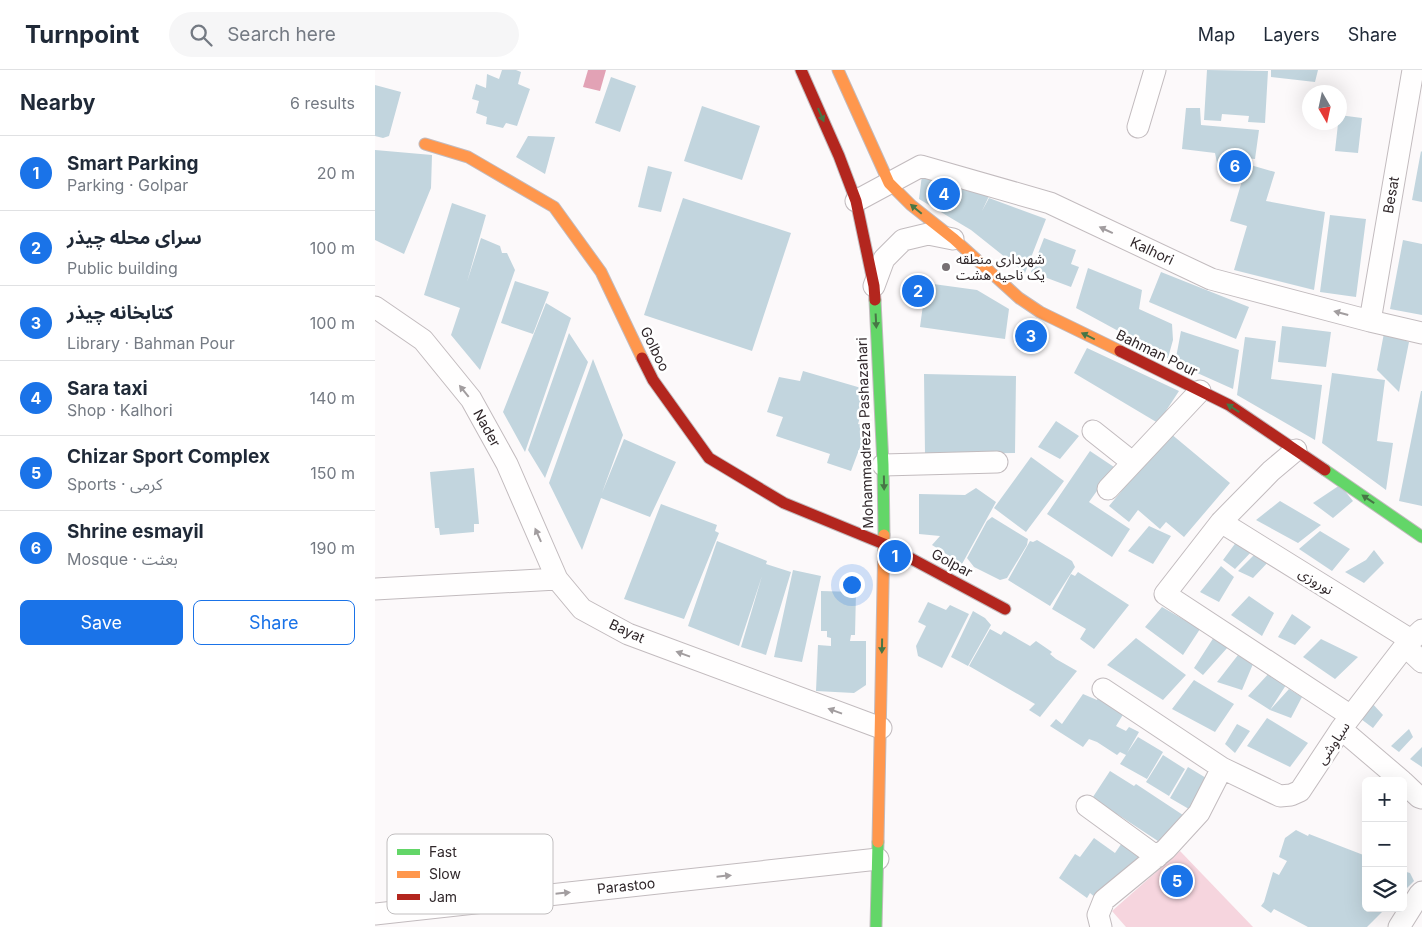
<!DOCTYPE html>
<meta charset="utf-8">
<style>
body{margin:0;font-family:Inter,"Noto Sans Arabic",sans-serif;background:#f6f6f7;color:#1f2937}
.controls{position:absolute;right:15px;bottom:15px;display:grid;overflow:hidden;border-radius:8px;box-shadow:0 5px 20px #0002}
.controls button{width:45px;height:45px;display:grid;place-items:center;padding:0;border:0;border-bottom:1px solid #e0e1e3;background:#fff;color:#1f2937;font:25px sans-serif}
.compass{position:absolute;left:927px;top:15px;width:45px;height:45px;border-radius:50%;background:#fff;box-shadow:0 5px 20px #0002;rotate:171deg}
.you{position:absolute;left:476px;top:514px;width:18px;height:18px;margin:-12px;border:4px solid #fff;border-radius:50%;background:#1a73e8;box-shadow:0 0 0 8px #1a73e833}
.badge{display:grid;place-items:center;width:32px;height:32px;border-radius:50%;background:#1a73e8;color:#fff;font-size:16px;font-weight:700}
.pin{position:absolute;translate:-50% -50%;border:2px solid #fff;box-shadow:0 1px 5px #0006}
.list{margin:0;padding:0;list-style:none}
h2{display:flex;justify-content:space-between;align-items:center;height:65px;margin:0;padding:0 20px;font-size:21px}
h2 small{font-size:16px;font-weight:400;color:#747a83}
.list li{display:grid;grid-template-columns:32px 1fr auto;gap:15px;align-items:center;box-sizing:border-box;height:75px;padding:0 20px;border-top:1px solid #e0e1e3}
.list b{display:block;font-size:19px;white-space:nowrap}
.list p{margin:0;font-size:16px;white-space:nowrap;color:#747a83}
.list em{font-size:16px;font-style:normal;color:#747a83}
.actions{display:flex;gap:10px;padding:15px 20px}
.actions a{flex:1;padding:11px 0;border:1px solid #1a73e8;border-radius:8px;text-align:center;font-size:18px;color:#1a73e8}
.actions .main{background:#1a73e8;color:#fff}
.icon{flex:none;width:28px;height:28px;fill:none;stroke:currentColor;stroke-width:2;stroke-linecap:round;stroke-linejoin:round}
.map{position:relative;flex:none;width:1047px;height:857px;overflow:hidden}
header{display:flex;align-items:center;gap:30px;box-sizing:border-box;height:70px;padding:0 25px;background:#fff;border-bottom:1px solid #e0e1e3}
header strong{font-size:24px}
nav{display:flex;gap:28px;margin-inline-start:auto;font-size:18px}
.search{width:350px;height:45px;background:#f6f6f7;display:flex;align-items:center;gap:12px;box-sizing:border-box;padding:0 18px;border-radius:28px;color:#747a83;font-size:19px}
main{display:flex}
aside{flex:1;background:#fff}
.map>svg:first-child{display:block}
</style>
<header>
<strong>Turnpoint</strong>
<div class="search"><svg class="icon" aria-label="search" viewBox="0 0 24 24"><circle cx="10" cy="10" r="6"/><path d="M15 15l6 6"/></svg>Search here</div>
<nav><a>Map</a><a>Layers</a><a>Share</a></nav>
</header>
<main>
<aside>
<h2>Nearby<small>6 results</small></h2>
<ul class="list">
<li><span class="badge">1</span><div><b>Smart Parking</b><p>Parking · Golpar</p></div><em>20 m</em></li>
<li><span class="badge">2</span><div><b>سرای محله چیذر</b><p>Public building</p></div><em>100 m</em></li>
<li><span class="badge">3</span><div><b>کتابخانه چیذر</b><p>Library · Bahman Pour</p></div><em>100 m</em></li>
<li><span class="badge">4</span><div><b>Sara taxi</b><p>Shop · Kalhori</p></div><em>140 m</em></li>
<li><span class="badge">5</span><div><b>Chizar Sport Complex</b><p>Sports · کرمی</p></div><em>150 m</em></li>
<li><span class="badge">6</span><div><b>Shrine esmayil</b><p>Mosque · بعثت</p></div><em>190 m</em></li>
</ul>
<div class="actions"><a class="main">Save</a><a>Share</a></div>
</aside>
<div class="map">
<svg width="1047" height="857" viewBox="0 0 1047 857">
<rect width="100%" height="100%" fill="#fcf9fa"/>
<path fill="#f6d5de" d="M805,781L878,857H751L737,841Z"/>
<path fill="#e2a2b5" d="M213,0H231L225,21L208,17Z"/>
<path fill="#c2d5de" d="M127,0H141L146,2L143,14L155,19L142,56L131,53L128,58L111,54L112,47L101,43L104,31L97,29L101,14L111,18L112,4L124,9Z
M832,0L893,1L890,53L873,52L874,46L847,44L846,51L829,50Z
M896,0H943L940,12L896,7Z
M236,7L261,16L245,62L220,53Z
M0,15L26,22L14,66L8,68L0,66Z
M327,36L385,56L367,110L309,91Z
M811,38H825L826,55L884,60L880,89L869,88L865,96L842,93L840,83L807,79Z
M964,45L987,48L983,83L960,81Z
M153,66L180,67L170,104L141,87Z
M0,80L57,85L56,118L29,184L0,170Z
M1046,81L1047,82V132L1037,130Z
M872,94L900,102L891,131L950,142L939,220L859,200L872,156L855,151Z
M273,96L297,102L286,142L263,137Z
M547,105L615,124L607,141L614,128L671,149L650,203L596,160L544,129Z
M308,128L416,163L377,281L269,245Z
M77,133L111,145L92,212L106,168L125,176L127,183H132L140,200L105,300L76,265L85,238L49,225Z
M955,145L991,149L981,227L945,222Z
M669,168L701,180L696,194L704,197L696,217L656,202Z
M1028,170L1047,174V245L1015,239Z
M713,198L767,220L764,239L797,254L798,270L793,288L701,238Z
M786,202L874,237L861,269L774,232Z
M140,211L174,222L158,264L126,253Z
M551,213L602,220L634,239L630,269L545,257Z
M171,233L196,248L150,382L128,342Z
M907,256L956,262L951,297L903,292Z
M806,261L864,280L858,319L800,293Z
M194,263L213,292L170,408L153,380Z
M1009,263L1034,272L1024,322L1002,300Z
M870,267L901,271L896,309L947,315L940,370L862,325Z
M712,278L804,321L783,353L699,303Z
M218,289L248,365L227,423L249,369L301,392L275,447L226,428L207,480L174,413Z
M428,301L493,320L483,354L493,356L476,401L452,393L455,384L401,366L408,347L392,342L404,307L425,311Z
M957,303L1010,310L1002,371L1018,373L1011,420L947,373Z
M549,304L641,306L640,383L550,384Z
M1046,321H1047V436L1024,431Z
M681,351L704,366L685,389L663,377Z
M795,363L855,413L809,467L791,452L785,459L763,440L754,452L734,436Z
M715,381L739,397L714,432L755,459L737,487L672,444Z
M656,387L689,411L651,462L619,438Z
M99,398L104,454H99V462L65,465L64,458H60L55,402Z
M965,415L978,431L958,448L938,433Z
M601,418L621,432L587,494L557,475L565,466L544,464V424L590,425Z
M905,431L946,455L923,473L881,450Z
M286,434L342,455L340,461L344,463L309,549L249,529Z
M617,447L653,469L652,475L632,508L625,510L599,497L592,488L612,451Z
M774,456L796,466L778,494L753,481Z
M945,461L975,479L957,501L924,479Z
M662,470L697,491L700,497L675,536L633,510L655,471L658,472Z
M342,471L392,491L391,494L416,502L391,585L366,577L387,506L364,576L313,556Z
M862,471L879,479L860,499L848,490Z
M999,480L1009,493L989,513L970,502L991,490Z
M882,482L896,489L878,508L863,501Z
M846,496L859,507L844,532L825,522Z
M418,500L446,506L427,592L399,587Z
M703,502L754,535L719,579L705,569L711,559L677,539L696,504L700,506Z
M446,521L481,522L480,565H476L475,571H491V615L479,623L441,621L443,575L456,576V568L452,567V561H446Z
M874,526L899,543L887,566L856,545Z
M553,532L571,540L575,535L594,544L567,598L543,586L541,576L551,556L543,552Z
M787,537L825,559L808,585L770,557Z
M598,541L610,548L616,555L593,596L576,587Z
M917,544L936,557L920,575L903,567Z
M615,559L626,565L629,561L655,576L661,571L677,582L675,584L681,589L702,601L665,647L654,640L660,634L594,596Z
M839,567L853,577L828,605L819,598Z
M761,568L811,605L788,630L732,595Z
M946,569L983,587L960,609L928,587Z
M863,585L878,594L867,620L842,612Z
M896,601L911,615L895,640L873,626Z
M819,610L859,634L840,662L797,639Z
M914,619L927,627L916,648L895,640Z
M708,624L722,630L724,625L749,643L741,656L751,661L754,657L764,662L752,683L763,667L788,682L772,709L745,694L751,685L745,682L742,685L722,672L714,669L708,677L675,656L681,649L687,654Z
M995,631L1008,645L998,658L986,649Z
M892,648L933,673L915,697L872,676Z
M862,654L875,661L860,683L850,674Z
M1034,659L1038,667L1024,682L1016,676Z
M1047,677V697L1035,689Z
M788,685L810,699L794,726L771,712Z
M813,697L836,711L819,742L795,728Z
M735,701L759,716L761,714L814,749L789,775L742,744L740,746L716,730Z
M921,760L933,766L934,764L991,786V838H1011L992,857H933L899,839L896,843L886,836L889,832L898,802L904,805L912,791L904,787L910,768Z
M751,767L777,785L721,828L715,823L712,828L684,808L700,784L705,787L719,768L740,783Z
M1028,801L1035,803L1039,811L1028,822Z"/>
<g fill="none" stroke-linecap="round" stroke-linejoin="round">
<defs>
<path id="street" d="M763,57L780,0
M481,131L546,96L675,133L836,209L995,251L1047,263
M499,216L509,189L528,170L553,164L578,169
M0,237L48,270L96,329L132,394L182,509L207,539L253,564L506,658
M995,251L1038,0
M718,361L757,392
M921,380L896,401L846,452L790,524L976,646
M508,395L622,392
M733,419L825,321
M846,452L1036,570
M0,519L182,509
M1030,576L1047,592
M728,619L847,698L905,726L916,725L925,721L966,659L1030,576L1047,560
M966,659L1027,711
M1028,712L1044,727L1047,728
M712,736L782,787
M0,844L503,789
M726,857L723,845L729,830L791,779L824,743L847,698
M1024,857L1044,825L1047,822"/>
<path id="fast" d="M500,230L508,395L509,465
M950,400L1047,467
M501,857L503,772"/>
<path id="slow" d="M463,0L514,113L536,135L579,169L644,228L665,242L745,281
M50,74L93,87L179,137L226,202L267,288
M503,772L509,465"/>
<path id="jam" d="M426,0L464,86L481,131L499,216L500,230
M745,281L854,335L950,400
M267,288L278,310L334,388L409,433L509,474L630,539"/>
</defs>
<use href="#street" stroke="#c2bbbe" stroke-width="23"/>
<use href="#fast" stroke="#c2bbbe" stroke-width="13"/>
<use href="#slow" stroke="#c2bbbe" stroke-width="13"/>
<use href="#jam" stroke="#c2bbbe" stroke-width="13"/>
<use href="#street" stroke="#fffefe" stroke-width="21"/>
<use href="#fast" stroke="#63d668" stroke-width="11"/>
<use href="#slow" stroke="#ff974d" stroke-width="11"/>
<use href="#jam" stroke="#b3261e" stroke-width="11"/>
</g>
<defs><path id="oneway-solid" d="M-6-.8H1V-3.2L6.5 0L1 3.2V.8H-6Z" transform="scale(1.25)"/></defs>
<g fill="#477646">
<use href="#oneway-solid" transform="translate(446 45) rotate(66)"/>
<use href="#oneway-solid" transform="translate(541 139) rotate(-140)"/>
<use href="#oneway-solid" transform="translate(501 251) rotate(87)"/>
<use href="#oneway-solid" transform="translate(713 266) rotate(-154)"/>
<use href="#oneway-solid" transform="translate(858 338) rotate(-147)"/>
<use href="#oneway-solid" transform="translate(509 413) rotate(89)"/>
<use href="#oneway-solid" transform="translate(993 429) rotate(-146)"/>
<use href="#oneway-solid" transform="translate(507 576) rotate(91)"/>
</g>
<g fill="#a29d9f">
<use href="#oneway-solid" transform="translate(731 160) rotate(-155)"/>
<use href="#oneway-solid" transform="translate(966 243) rotate(-165)"/>
<use href="#oneway-solid" transform="translate(89 321) rotate(-129)"/>
<use href="#oneway-solid" transform="translate(163 465) rotate(-114)"/>
<use href="#oneway-solid" transform="translate(308 584) rotate(-160)"/>
<use href="#oneway-solid" transform="translate(460 641) rotate(-160)"/>
<use href="#oneway-solid" transform="translate(349 806) rotate(-6)"/>
<use href="#oneway-solid" transform="translate(188 823) rotate(-6)"/>
</g>
<circle fill="#777073" stroke="#fff" stroke-width="2" cx="571" cy="197" r="5"/>
<g text-anchor="middle" stroke-width="5" stroke-linejoin="round" paint-order="stroke">
<g font-size="14" fill="#30272a" stroke="#fff">
<text transform="translate(1016 125) rotate(-80)" y="5">Besat</text>
<text transform="translate(777 181) rotate(25)" y="5">Kalhori</text>
<text transform="translate(280 279) rotate(64)" y="5">Golboo</text>
<text transform="translate(782 283) rotate(26)" y="5">Bahman Pour</text>
<text transform="translate(112 358) rotate(61)" y="5">Nader</text>
<text transform="translate(490 363) rotate(-92)" y="5">Mohammadreza Pashazahari</text>
<text transform="translate(577 493) rotate(28)" y="5">Golpar</text>
<text transform="translate(941 511) rotate(32)" y="5">نوروزی</text>
<text transform="translate(252 561) rotate(25)" y="5">Bayat</text>
<text transform="translate(958 673) rotate(-56)" y="5">سیاوشی</text>
<text transform="translate(251 816) rotate(-6)" y="5">Parastoo</text>
</g>
<g font-size="14" fill="#30272a" stroke="#fff" text-anchor="start">
<text x="581" y="194">شهرداری منطقه<tspan x="581" dy="16">یک ناحیه هشت</tspan></text>
</g>
</g>
<rect x="12" y="764" width="166" height="80" rx="8" fill="#fff" stroke="#c1bebf" stroke-width="1"/>
<rect x="22" y="779" width="23" height="6" fill="#63d668"/>
<rect x="22" y="801" width="23" height="7" fill="#ff974d"/>
<rect x="22" y="824" width="23" height="6" fill="#b3261e"/>
<g font-size="14" fill="#30272a">
<text x="54" y="787">Fast</text>
<text x="54" y="809">Slow</text>
<text x="54" y="832">Jam</text>
</g>
</svg>
<div class="controls">
<button>+</button>
<button>−</button>
<button><svg class="icon" aria-label="layers" viewBox="0 0 24 24"><path d="M12 4l9 5-9 5-9-5zM3 14l9 5 9-5"/></svg></button>
</div>
<svg class="compass" viewBox="-18 -18 36 36"><path d="M0-13l5 13h-10z" fill="#e53935"/><path d="M0 13l5-13h-10z" fill="#747a83"/></svg>
<div class="you"></div>
<div class="pin badge" style="left:520px;top:486px">1</div>
<div class="pin badge" style="left:543px;top:221px">2</div>
<div class="pin badge" style="left:656px;top:266px">3</div>
<div class="pin badge" style="left:569px;top:124px">4</div>
<div class="pin badge" style="left:802px;top:811px">5</div>
<div class="pin badge" style="left:860px;top:96px">6</div>
</div>
</main>
